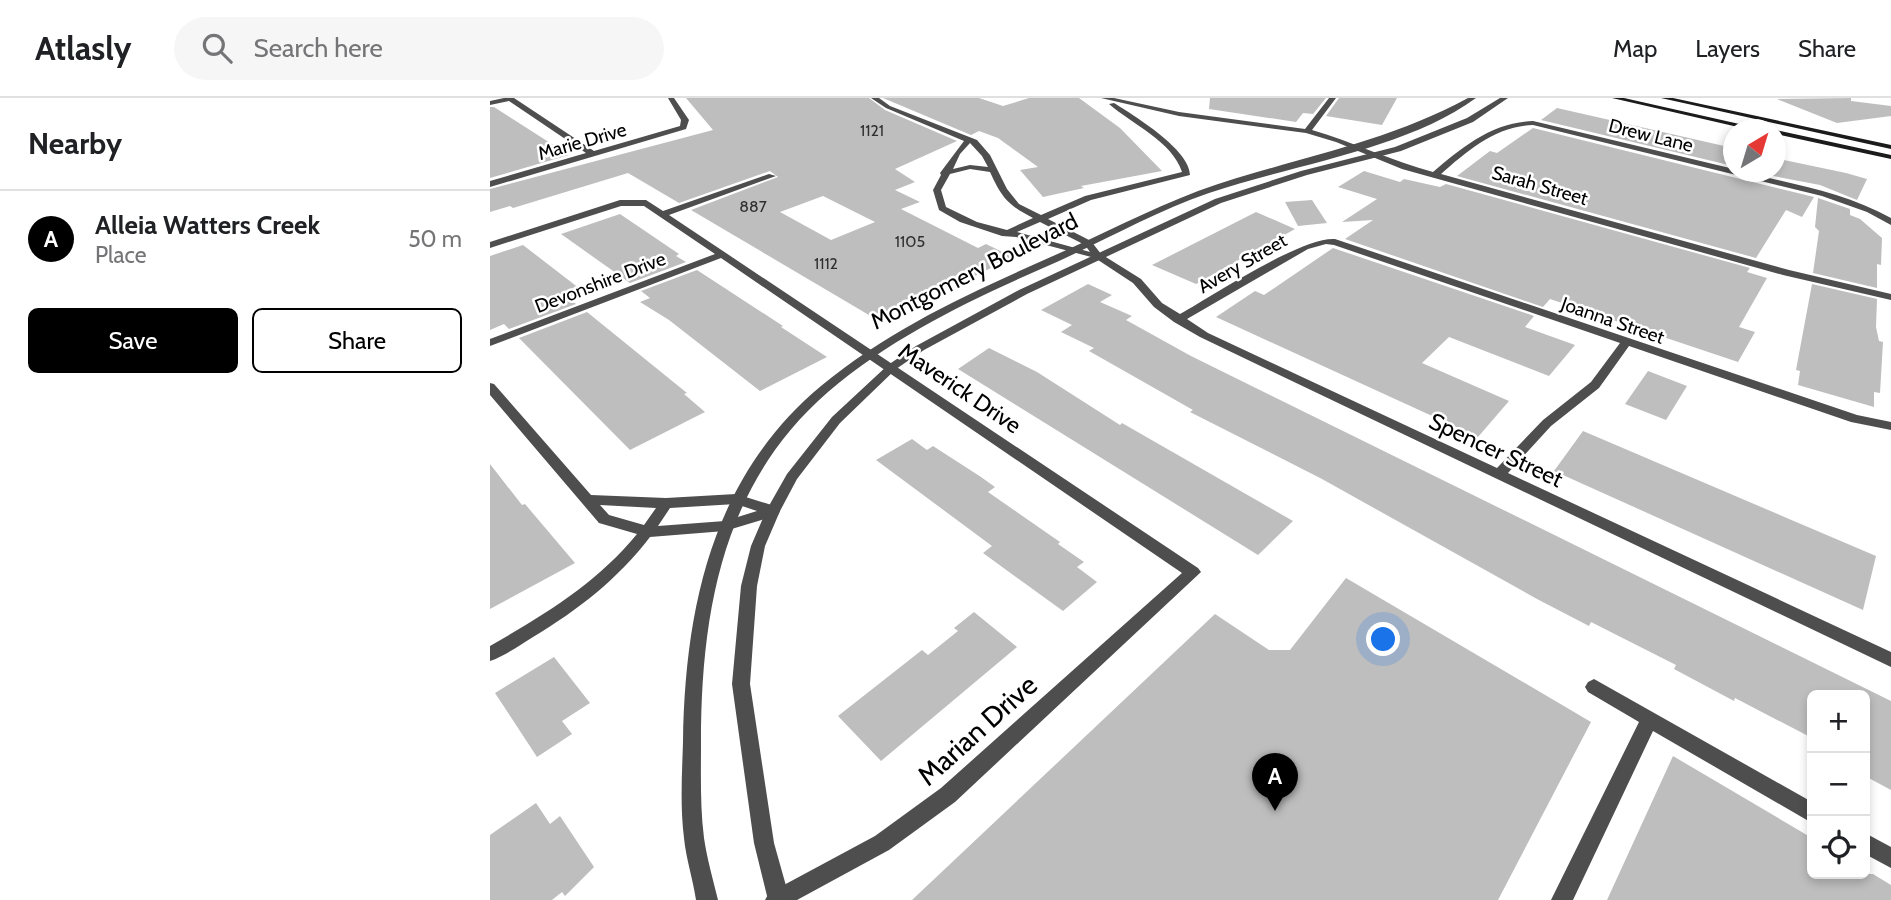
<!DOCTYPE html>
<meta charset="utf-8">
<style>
body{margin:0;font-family:Cabin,sans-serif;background:#f6f6f6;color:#202124}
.controls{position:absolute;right:21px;bottom:21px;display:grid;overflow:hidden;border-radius:10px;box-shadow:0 4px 10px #0003}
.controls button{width:63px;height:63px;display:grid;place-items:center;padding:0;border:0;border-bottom:2px solid #e0e0e0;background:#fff;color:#202124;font:35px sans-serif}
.compass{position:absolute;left:1233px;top:21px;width:63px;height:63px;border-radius:50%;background:#fff;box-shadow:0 4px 10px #0003;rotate:38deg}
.you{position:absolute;left:894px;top:542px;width:24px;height:24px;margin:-18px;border:5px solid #fff;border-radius:50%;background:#1a73e8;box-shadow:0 0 0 10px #1a73e833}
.badge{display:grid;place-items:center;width:46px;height:46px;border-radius:50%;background:#000;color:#fff;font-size:23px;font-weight:700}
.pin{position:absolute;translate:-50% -58px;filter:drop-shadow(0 2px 4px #0008)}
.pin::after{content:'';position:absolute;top:37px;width:24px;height:21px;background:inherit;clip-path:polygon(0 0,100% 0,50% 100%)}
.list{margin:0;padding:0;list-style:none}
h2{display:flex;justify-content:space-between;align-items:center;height:91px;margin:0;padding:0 28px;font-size:30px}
h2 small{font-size:23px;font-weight:400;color:#757577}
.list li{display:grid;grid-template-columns:46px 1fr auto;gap:21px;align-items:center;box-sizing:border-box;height:98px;padding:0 28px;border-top:2px solid #e0e0e0}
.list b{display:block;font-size:26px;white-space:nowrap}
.list p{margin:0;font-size:23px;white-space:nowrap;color:#757577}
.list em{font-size:23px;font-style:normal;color:#757577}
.actions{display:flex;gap:14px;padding:21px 28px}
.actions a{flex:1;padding:16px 0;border:2px solid #000;border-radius:10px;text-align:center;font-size:24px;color:#000}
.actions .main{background:#000;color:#fff}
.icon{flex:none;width:38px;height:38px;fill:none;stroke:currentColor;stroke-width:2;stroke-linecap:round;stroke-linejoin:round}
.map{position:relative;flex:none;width:1401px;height:802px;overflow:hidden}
header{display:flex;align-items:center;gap:42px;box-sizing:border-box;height:98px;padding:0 35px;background:#fff;border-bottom:2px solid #e0e0e0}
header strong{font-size:33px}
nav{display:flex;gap:38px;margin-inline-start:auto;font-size:24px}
.search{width:490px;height:63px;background:#f6f6f6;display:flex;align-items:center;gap:18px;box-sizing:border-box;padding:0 24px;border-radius:38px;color:#757577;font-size:26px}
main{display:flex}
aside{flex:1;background:#fff}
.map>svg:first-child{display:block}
</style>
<header>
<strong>Atlasly</strong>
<div class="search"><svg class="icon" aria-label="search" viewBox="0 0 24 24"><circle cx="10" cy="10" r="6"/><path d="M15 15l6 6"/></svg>Search here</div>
<nav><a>Map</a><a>Layers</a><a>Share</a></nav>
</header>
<main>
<aside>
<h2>Nearby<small></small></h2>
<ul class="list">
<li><span class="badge">A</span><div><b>Alleia Watters Creek</b><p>Place</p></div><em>50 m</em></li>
</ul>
<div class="actions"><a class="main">Save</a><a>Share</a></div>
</aside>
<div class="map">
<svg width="1401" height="802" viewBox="0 0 1401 802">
<rect width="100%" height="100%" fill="#fff"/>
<path fill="#bebebe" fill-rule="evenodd" d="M196,0H379L395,12L467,43L405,71L425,84L405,92L430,104L411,111L488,150L496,146L523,159L483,179L473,174L384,220L201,112L288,79L280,73L189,105L138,75L23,110L20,108L0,114V91L223,32ZM333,98L385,124L341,142L290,114Z
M393,0H489L513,8L539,0H589L630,30L672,73L591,88L594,90L553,99L530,72L548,69L508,40L489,33L481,37Z
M720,0H836L823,16L813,15L806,24L719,11Z
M849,0H907L892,27L836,18Z
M1361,0V3L1401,8V18L1347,25L1287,1Z
M0,9H4L79,57L0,80Z
M1067,10L1243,50V68L1051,22Z
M1043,30L1324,99L1312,119L1296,112L1266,160L967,78L1000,53L1007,55Z
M1285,60L1356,75L1377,81L1367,102L1330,87L1262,74H1285Z
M874,73L910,84L914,81L950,89L956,86L1260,170L1257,174L1277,180L1249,229L1265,234L1248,264L1060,201L1053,209L855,141L883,122L852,124L887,101L848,89Z
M1328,100L1360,111V117L1370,121L1392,140L1391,167L1387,166V190L1323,175L1329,133L1325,129Z
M822,102L837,125L808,128L795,104Z
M766,114L805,131L706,186L662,167Z
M130,116L189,156L186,158L196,164L140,185L71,136Z
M33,147L94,194L78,199L86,206L19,231L14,226L0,232V158Z
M843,150L1044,218L1035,229L1085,247L1059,278L959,239L932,265L1019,303L988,339L726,219L765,193L774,197Z
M207,172L293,228L291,229L337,259L270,293L179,222L150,204L160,200L151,193Z
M598,186L622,197L610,204L642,218L636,222L701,258L1401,603V692L1375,678V597H1322V640L1245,600L1244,603L1184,571L1186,567L1101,524L1099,528L1047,501L832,381L700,314L703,312L599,253L604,250L571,234L582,227L551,212Z
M1322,186L1387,201L1386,229L1389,243L1393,244L1390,295L1384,294V309L1308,287L1310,273L1306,272Z
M97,214L197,295L194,296L215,314L140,352L29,240Z
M499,250L547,274L630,327L632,325L803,423L768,457L468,271Z
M1158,273L1197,288L1176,322L1135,306Z
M1093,333L1386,458L1373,512L1064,373Z
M422,341L437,352L443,348L491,379L505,389L498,394L570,444L568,446L594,464L587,469L607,484L573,513L493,455L502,448L386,362Z
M0,366L32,407L35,406L85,465L0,511Z
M856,480L1101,624L1008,802H422L725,516L779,552H800Z
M484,514L527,549L391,663L348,618L432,552L438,557L468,533L464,530Z
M64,559L100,605L72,623L82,636L47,659L5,595Z
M1183,658L1322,740V776H1383L1401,787V802H1117Z
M46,705L60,726L70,718L104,769L75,798L72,794L62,802H0V737Z"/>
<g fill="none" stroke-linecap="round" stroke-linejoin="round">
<path fill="#4e4e4e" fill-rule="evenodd" d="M14,0H24L104,53L190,28L191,22L178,0H184L199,22L196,31L0,89V83L96,55L19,3L0,7V3Z
M381,0H389L400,8L487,42L500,57L517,91L529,106L551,117L595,98L692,74C682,43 642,26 619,6L624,5C645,18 700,52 700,77L601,102L558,121L601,143L611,156L651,181L672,205L690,216C722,198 813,138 845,141L1367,317L1401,324V332L1361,324L1139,248L1109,290L1061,328L1018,375L1401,554V569L710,239L684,224L664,209L643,185L605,160L526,139L512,138L470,124L449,112L443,92L451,77L450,75L474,43L396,10ZM480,45L492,58L498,69L480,67L463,71L470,56ZM480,71L500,74C512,100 518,107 543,120L517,132L487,124L456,109L451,92L460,76ZM550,124L595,147L600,154L527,134ZM836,146L844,147L1130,245L1101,284L1053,322L1007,370L718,235L697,221L818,151Z
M611,0H624L689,14L815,31L839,0H846L822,32C863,44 902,63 943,74C972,49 1003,24 1043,23L1244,71V74H1253C1303,86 1356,95 1401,120V127L1377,114L1332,98L1043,27C1006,28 977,53 951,76L1299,172L1401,196V202L1293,177L912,71L846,44L816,35L689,18Z
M279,76L286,78L179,117L708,470L711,474L465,704L399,752L307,802H275L279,795L385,738L451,690L692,475L231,160L0,248V241L225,156L154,108H131L0,150V144L130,102H156L173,113Z
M0,285L4,286L101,397L176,400L246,396L288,409L290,413L288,417L235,433L160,439C128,481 88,512 43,539C30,547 15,558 0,563V548C54,517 107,485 147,436L109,425L0,297ZM246,406L267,413L235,423L168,428L180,410ZM110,407L166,410L154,427L119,417Z
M1104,581L1322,704V725L1163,633L1083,802H1061L1149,624L1098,594L1095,589L1098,584Z
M1375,735L1401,749V770L1375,756Z"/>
<path fill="#4e4e4e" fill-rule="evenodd" d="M978,0H986C917,51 801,67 719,95C667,113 619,140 569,163C487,199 407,235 338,294C233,385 211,513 211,645C211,676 210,709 214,740C217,761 223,781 228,802H206C203,781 196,761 194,740C190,708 192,676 193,644C195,510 222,379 331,288C401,230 480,195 563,158C611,137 658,112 708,93C801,60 889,48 978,0Z
M1010,0H1018L983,24L911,53L817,77L731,105L537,196L434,252L406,271L350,325L307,381L290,413L275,448L267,488L260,586L284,745L300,802H278L264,745L242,586L251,488L261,448L276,413L297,376L342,319L398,267L426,248L529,192L725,101L811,73L905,49L977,20Z"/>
<path fill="#1b1b1b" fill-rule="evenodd" d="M1122,0H1134L1276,32H1261Z
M1171,0H1183L1401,47V51Z
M1286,32L1401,57V61L1286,36Z"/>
</g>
<g text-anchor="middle" stroke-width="5" stroke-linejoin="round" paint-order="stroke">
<g font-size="16" fill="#303030">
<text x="382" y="38">1121</text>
<text x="263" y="114">887</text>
<text x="420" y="149">1105</text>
<text x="336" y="171">1112</text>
</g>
<g font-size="19" fill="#000" stroke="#fff">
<text transform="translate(1161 37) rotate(14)" y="7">Drew Lane</text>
<text transform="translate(92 43) rotate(-16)" y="7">Marie Drive</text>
<text transform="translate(1050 87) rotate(16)" y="7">Sarah Street</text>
<text transform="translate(752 165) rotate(-30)" y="7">Avery Street</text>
<text transform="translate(110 184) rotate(-21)" y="7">Devonshire Drive</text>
<text transform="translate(1123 222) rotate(19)" y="7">Joanna Street</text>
</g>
<g font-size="23" fill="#000" stroke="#fff">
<text transform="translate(484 173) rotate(-27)" y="8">Montgomery Boulevard</text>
<text transform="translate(470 290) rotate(34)" y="8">Maverick Drive</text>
<text transform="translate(1006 352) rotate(25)" y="8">Spencer Street</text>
</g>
<g font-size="28" fill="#000" stroke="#fff">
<text transform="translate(487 632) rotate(-42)" y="10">Marian Drive</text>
</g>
</g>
</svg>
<div class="controls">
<button>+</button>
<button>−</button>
<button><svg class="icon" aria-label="locate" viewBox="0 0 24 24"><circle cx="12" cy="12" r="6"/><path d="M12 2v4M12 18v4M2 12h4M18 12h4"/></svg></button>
</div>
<svg class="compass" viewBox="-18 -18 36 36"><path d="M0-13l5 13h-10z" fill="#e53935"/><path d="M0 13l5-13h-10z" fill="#757577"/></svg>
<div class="you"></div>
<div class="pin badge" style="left:785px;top:713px">A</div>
</div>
</main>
